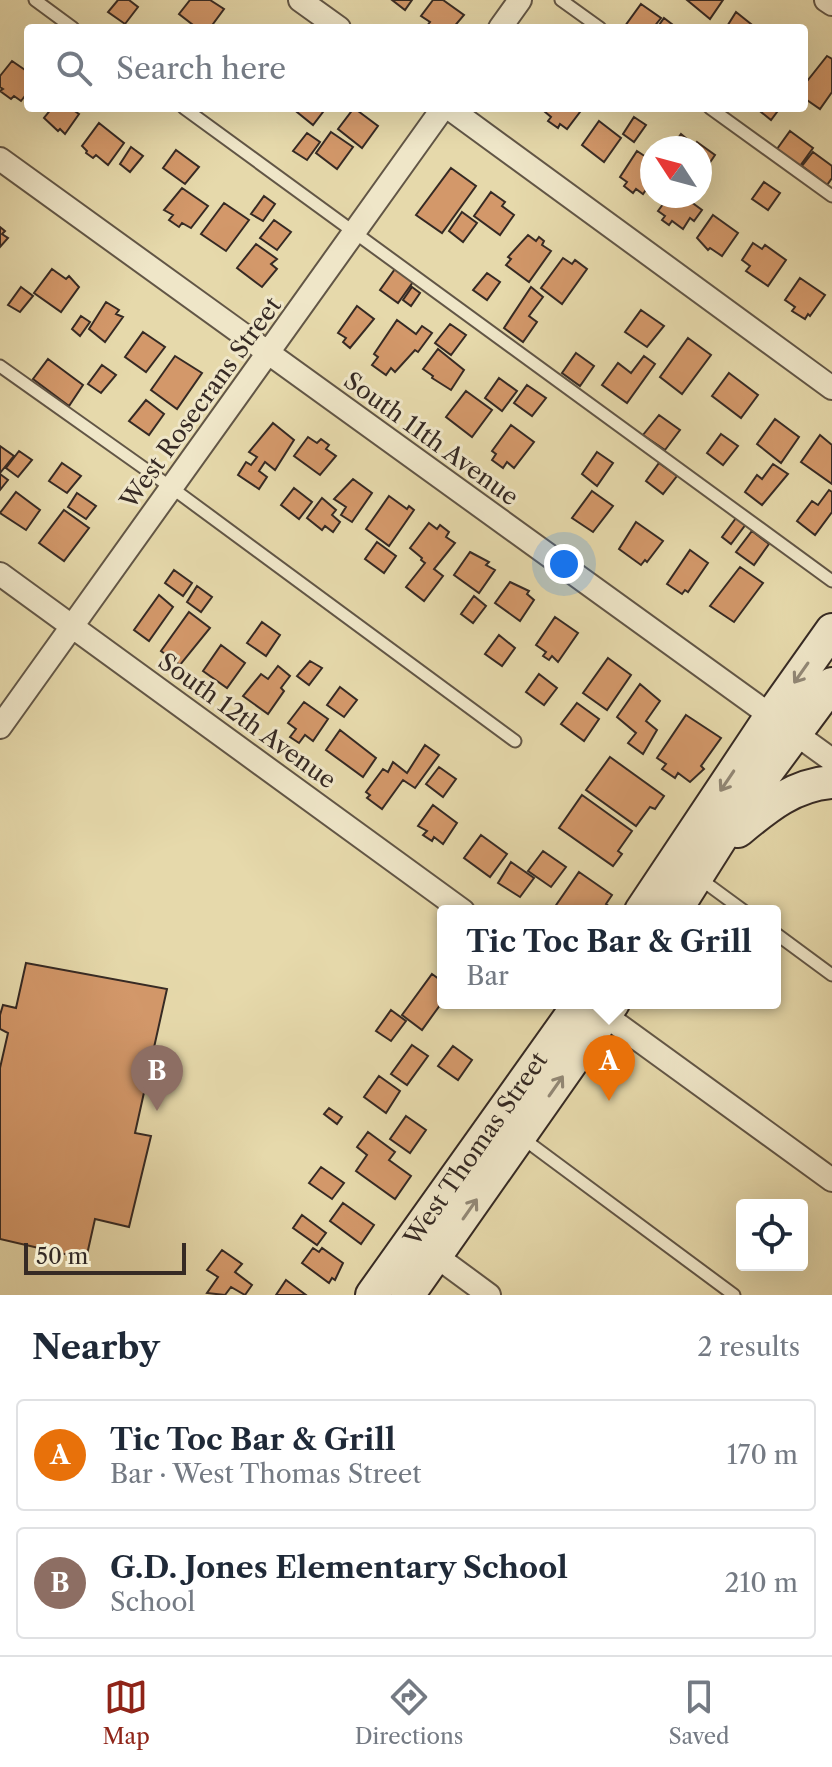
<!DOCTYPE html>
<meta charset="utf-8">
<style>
body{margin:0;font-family:"Libre Caslon Text",serif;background:#f2f2f3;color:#1f2937}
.controls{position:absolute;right:24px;bottom:24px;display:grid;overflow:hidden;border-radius:8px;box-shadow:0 8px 32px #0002}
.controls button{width:72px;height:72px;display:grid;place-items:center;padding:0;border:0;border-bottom:2px solid #e0e1e3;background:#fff;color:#1f2937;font:40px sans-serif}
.compass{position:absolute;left:640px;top:136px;width:72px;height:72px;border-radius:50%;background:#fff;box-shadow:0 8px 32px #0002;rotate:306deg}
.scale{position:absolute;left:24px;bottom:20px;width:162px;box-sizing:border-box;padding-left:8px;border:4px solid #362a24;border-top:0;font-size:22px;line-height:28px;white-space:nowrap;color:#362a24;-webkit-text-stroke:6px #efe6c8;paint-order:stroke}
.you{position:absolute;left:564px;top:564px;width:28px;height:28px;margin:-20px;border:6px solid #fff;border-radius:50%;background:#1a73e8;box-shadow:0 0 0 12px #1a73e833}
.badge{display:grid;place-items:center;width:52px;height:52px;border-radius:50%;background:#8f2418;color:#fff;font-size:26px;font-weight:700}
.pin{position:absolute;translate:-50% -66px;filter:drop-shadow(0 2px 4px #0008)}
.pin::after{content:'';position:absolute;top:42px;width:28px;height:24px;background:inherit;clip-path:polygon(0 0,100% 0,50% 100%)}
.popup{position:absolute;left:437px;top:905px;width:344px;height:104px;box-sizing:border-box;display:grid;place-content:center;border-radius:8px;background:#fff;filter:drop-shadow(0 2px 6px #0005);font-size:26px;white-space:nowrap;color:#747a83}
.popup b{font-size:30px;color:#1f2937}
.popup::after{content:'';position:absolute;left:50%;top:100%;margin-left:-16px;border:16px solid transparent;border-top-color:#fff}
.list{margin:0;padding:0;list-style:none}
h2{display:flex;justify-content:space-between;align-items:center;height:104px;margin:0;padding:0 32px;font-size:34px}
h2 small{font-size:26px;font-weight:400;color:#747a83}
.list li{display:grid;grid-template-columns:52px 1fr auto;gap:24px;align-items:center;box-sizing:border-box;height:112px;margin:0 16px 16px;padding:0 16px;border:2px solid #e0e1e3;border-radius:8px}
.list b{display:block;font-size:30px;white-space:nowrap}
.list p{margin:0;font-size:26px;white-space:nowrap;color:#747a83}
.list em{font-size:26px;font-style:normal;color:#747a83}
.icon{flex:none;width:44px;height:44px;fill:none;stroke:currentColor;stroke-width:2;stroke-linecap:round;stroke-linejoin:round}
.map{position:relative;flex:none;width:832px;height:1295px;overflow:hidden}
.search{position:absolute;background:#fff;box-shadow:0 8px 32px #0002;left:24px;right:24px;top:24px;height:88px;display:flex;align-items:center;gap:20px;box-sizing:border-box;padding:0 28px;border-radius:8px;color:#747a83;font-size:30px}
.sheet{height:360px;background:#fff}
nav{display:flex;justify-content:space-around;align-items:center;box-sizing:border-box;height:112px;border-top:2px solid #e0e1e3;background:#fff;font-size:22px;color:#747a83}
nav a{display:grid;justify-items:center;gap:4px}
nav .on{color:#8f2418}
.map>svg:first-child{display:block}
</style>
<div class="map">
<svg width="832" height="1295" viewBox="0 0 832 1295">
<rect width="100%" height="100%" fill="#e6d9ab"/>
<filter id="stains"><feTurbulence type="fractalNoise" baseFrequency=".0025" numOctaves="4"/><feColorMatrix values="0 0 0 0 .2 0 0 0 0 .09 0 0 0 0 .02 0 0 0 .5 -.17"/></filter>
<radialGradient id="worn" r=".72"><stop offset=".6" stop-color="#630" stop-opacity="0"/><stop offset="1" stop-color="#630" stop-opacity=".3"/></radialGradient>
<path fill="#d3986a" stroke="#362a24" stroke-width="2" d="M118,0H129L138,7L125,24L108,12Z
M190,0H210L224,9L210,28H197L179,14Z
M392,0H412L405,10Z
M433,0H443L464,15L453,28L427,26L430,22L421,16Z
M687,0H723L710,19Z
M641,4L661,18L653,28H628L625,26Z
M736,12L756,28H726Z
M664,18L677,28H657Z
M827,56L832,59V92L820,109L804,98V85Z
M12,61L28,72V92L21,101L14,96L11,99L0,91L3,89L0,87V76Z
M52,108H70L79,114L65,134L60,129L58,131L44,118Z
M292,108H326L313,125Z
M354,108L378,126L362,148L338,129Z
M546,108H583L567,129L560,124L558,128L548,121L551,117L544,111Z
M756,108H780L771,120Z
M634,117L646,125L634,142L623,134Z
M599,121L621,138L604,162L582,145Z
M99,123L124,143L108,165L96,155L93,158L86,153L87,151L82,146Z
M790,131L813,148L800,166L777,149Z
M331,132L353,147L337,169L316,153Z
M307,133L320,142L307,160L293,151Z
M681,134L693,144L690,148H671Z
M697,142L715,155L702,174L700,148H693Z
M131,147L143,156L130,172L120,164Z
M176,150L199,167L185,184L163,168Z
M637,151L652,161V181L643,194L636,189L633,193L624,186L627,182L620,177Z
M813,152L832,166V178L827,185L802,166Z
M451,168L476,186L442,233L416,215Z
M764,182L780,193L768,210L752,199Z
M182,188L208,206L191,228L182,223L179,227L169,220L173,215L164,210Z
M491,192L505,202L502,206L514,215L500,235L474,216Z
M264,196L275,204L263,221L251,214Z
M669,196H683L702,210L694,221L690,218L683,229L672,221L669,225L662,220L665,216L658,211Z
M224,203L249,220L226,251L201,234Z
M462,212L477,223L463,242L449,231Z
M713,215L738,233L722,256L710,248L708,250L697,238Z
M274,220L291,232L277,250L260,238Z
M0,227L5,231L2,234L8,238L0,247Z
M528,235L536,241L539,237L544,241L542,245L551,251L529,282L506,265L511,259L508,257Z
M753,243L762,249L765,245L786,260L768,286L746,271L750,266L742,260Z
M256,244L277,259L271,264L277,269L262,287L237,268Z
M563,258L572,264L575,260L587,269L562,304L541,288Z
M52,269L66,279L69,276L79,287L61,312L34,293Z
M395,269L413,282L398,303L380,290Z
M487,273L500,282L487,300L473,290Z
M800,278L825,295L810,316L808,314L805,319L792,311L795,307L785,300Z
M21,287L33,296L20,312L8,305Z
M412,287L420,293L411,306L403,300Z
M531,287L543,297L529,316L537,322L523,342L504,328Z
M106,302L119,310L116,314L123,317L105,342L89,329Z
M357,306L374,319L350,348L343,342L346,338L338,333Z
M641,310L664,326L647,347L625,332Z
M81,316L90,322L80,336L72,329Z
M397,320L416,334L422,326L432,333L418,352L415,350L395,372L391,368L386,375L372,365L378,357L374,354Z
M450,324L466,335L451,355L435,343Z
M143,332L165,347L146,372L125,357Z
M688,338L711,355L682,394L660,377Z
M438,349L464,370L451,390L432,378L433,376L423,369Z
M576,353L594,366L580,386L562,373Z
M175,356L202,373L177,409L151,390Z
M644,356L655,364L627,403L602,385L618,363L631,373Z
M48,359L83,385L69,406L33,379Z
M102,365L116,375L101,393L88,384Z
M729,373L758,395L741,418L712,396Z
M499,378L517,391L502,411L485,398Z
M527,385L546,398L532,416L514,403Z
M466,391L492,410L472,437L446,417Z
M146,400L164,414L149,435L129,421Z
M659,415L680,430L665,450L643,435Z
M775,419L799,437L781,463L757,444Z
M273,423L294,440L275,470L265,462L259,471L267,477L259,489L238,475L246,462L251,465L257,457L249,452Z
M511,425L534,442L514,468L507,462L503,468L492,460L496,454L492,451Z
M721,434L738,446L723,465L707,453Z
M820,435L832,445V484L801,462Z
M308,437L317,443L321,439L329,445L326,449L336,456L320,475L294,456Z
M0,446L14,456L0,473Z
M19,451L32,460L18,477L6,468Z
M597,452L613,463L597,486L582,474Z
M62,463L81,476L67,493L49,481Z
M659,463L677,476L663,494L646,481Z
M773,464L788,474L762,505L745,492L757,475L762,479Z
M0,474L8,480L0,490Z
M353,479L372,493L352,522L341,515L346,507L334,499Z
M294,488L312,502L299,519L281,505Z
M829,490L832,492V512L815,535L797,521L812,501L818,505Z
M592,491L613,506L593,532L572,518Z
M16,492L40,510L26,530L0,513Z
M77,493L96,506L86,519L68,507Z
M389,496L407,509L409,506L414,510L389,546L366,529Z
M322,498L336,510L332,515L340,522L333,532L325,526L322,530L307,518Z
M64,510L89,528L64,561L39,543Z
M736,518L746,524L731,544L722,537Z
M636,522L663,541L647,562L645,560L641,565L619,549Z
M429,523L437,529L440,525L449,532L446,537L455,543L434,569L443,576L424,601L406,587L425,563L421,560L422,558L410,548Z
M752,531L769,544L754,565L736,552Z
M377,542L396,556L384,573L365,559Z
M690,550L708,563L688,592L685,590L682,594L667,584Z
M470,552L489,562L486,565L495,570L479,593L454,575Z
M740,567L763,583L734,622L710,606Z
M174,570L192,583L183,596L165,583Z
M510,582L529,591L527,594L534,600L520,621L495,603Z
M197,586L212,597L201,612L187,602Z
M159,595L173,607L149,641L134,630Z
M474,596L486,606L473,623L461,614Z
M189,612L210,628L180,665L161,651Z
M555,617L578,633L558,662L552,656L549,660L543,656L546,652L536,645Z
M262,622L280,635L266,656L247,643Z
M499,635L515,648L502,666L485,654Z
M221,645L245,663L227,688L203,671Z
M608,658L631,675L607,710L583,693Z
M310,661L322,668L309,685L297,676Z
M278,666L290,676L281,688L284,691L268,714L243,696L261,674L268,679Z
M539,674L557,688L544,705L526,692Z
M640,684L660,701L646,721L657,730L643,754L628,743L636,733L617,717Z
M340,687L357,700L344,717L327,705Z
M304,702L328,719L313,741L305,735L299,743L290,737L296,729L288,723Z
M577,703L599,719L584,741L561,724Z
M686,715L721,738L701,766L704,769L690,782L678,773L675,778L662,769L666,764L657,758Z
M340,730L376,758L363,777L326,750Z
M425,745L439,755L415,788L403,780L382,809L367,798L370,795L366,792L383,769L388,772L393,762L407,773Z
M610,757L664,796L655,809L650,807L636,826L586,790Z
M439,767L456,779L443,797L426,784Z
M582,795L632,831L618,851L622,854L613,866L559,828Z
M433,805L457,823L443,844L434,837L432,841L423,835L427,831L418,826Z
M481,835L507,854L490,877L464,858Z
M543,851L566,867L551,887L528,871Z
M511,862L534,878L520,897L498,883Z
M579,872L612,895L606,904L610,907L606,911H552Z
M26,963L167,989L135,1133L151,1136L129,1227L95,1219L86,1259L0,1239V1068L8,1033L0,1029V1015L3,1005L16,1008Z
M432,974L443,982V1001L422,1030L402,1015Z
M391,1010L406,1021L391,1041L376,1031Z
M412,1045L428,1056L407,1085L391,1074Z
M453,1046L472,1060L458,1080L438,1066Z
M379,1076L400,1091L386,1113L364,1097Z
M329,1108L342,1117L337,1124L324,1114Z
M406,1116L426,1130L410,1153L390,1139Z
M368,1132L395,1152L389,1160L411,1176L395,1199L356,1171L367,1155L357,1147Z
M321,1167L344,1183L332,1199L309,1183Z
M343,1203L374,1225L361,1244L330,1221Z
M302,1215L326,1233L317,1245L293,1228Z
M313,1248L319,1252L322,1248L343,1263L335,1280L332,1278L329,1283L302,1263Z
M222,1250L242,1264L235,1272L252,1285L245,1295L231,1287L225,1295L207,1293L218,1277L207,1270Z
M286,1280L306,1295H276Z"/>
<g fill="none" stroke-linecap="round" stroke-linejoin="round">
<defs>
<path id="service" d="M35,0L73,28
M561,0L600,28
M184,108L832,581
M710,108L832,196
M0,366L172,488L515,741
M699,878L744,911
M775,933L832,975
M521,1137L734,1295"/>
<path id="minor" d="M300,0L339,28
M826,0L832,4
M500,28L520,0
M449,108L832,388
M0,159L832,760
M0,574L463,911
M0,727L443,108
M595,1008L832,1180
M436,1256L489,1295"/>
<path id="secondary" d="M738,831C767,807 793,785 832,782
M641,911L771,716L832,630
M675,911L740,808L832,684
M372,1295L580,1003
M408,1295L613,1003"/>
</defs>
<use href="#service" stroke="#625646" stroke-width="15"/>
<use href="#minor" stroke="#625646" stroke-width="26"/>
<use href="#secondary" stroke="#362a24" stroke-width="36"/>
<use href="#service" stroke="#efe6c8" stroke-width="11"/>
<use href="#minor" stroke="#efe6c8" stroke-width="22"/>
<use href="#secondary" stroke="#efe6c8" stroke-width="32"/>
</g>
<defs><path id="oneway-shaft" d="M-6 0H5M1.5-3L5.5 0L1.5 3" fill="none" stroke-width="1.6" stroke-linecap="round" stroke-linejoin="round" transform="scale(2)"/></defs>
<g stroke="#928876">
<use href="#oneway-shaft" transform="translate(801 673) rotate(125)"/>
<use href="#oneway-shaft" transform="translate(727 781) rotate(124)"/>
<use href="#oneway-shaft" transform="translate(556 1086) rotate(-55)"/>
<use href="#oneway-shaft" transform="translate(470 1209) rotate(-55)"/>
</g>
<g text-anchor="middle" stroke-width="6" stroke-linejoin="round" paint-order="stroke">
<g font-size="24" fill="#362a24" stroke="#efe6c8">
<text transform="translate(201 403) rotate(-54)" y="8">West Rosecrans Street</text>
<text transform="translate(431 439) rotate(36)" y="8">South 11th Avenue</text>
<text transform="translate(247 721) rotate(36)" y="8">South 12th Avenue</text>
<text transform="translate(476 1149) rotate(-55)" y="8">West Thomas Street</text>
</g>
</g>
<rect width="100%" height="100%" filter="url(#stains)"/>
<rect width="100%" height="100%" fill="url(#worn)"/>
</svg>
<div class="controls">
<button><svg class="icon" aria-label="locate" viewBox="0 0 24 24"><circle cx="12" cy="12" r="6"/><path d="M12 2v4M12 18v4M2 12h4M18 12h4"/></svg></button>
</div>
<svg class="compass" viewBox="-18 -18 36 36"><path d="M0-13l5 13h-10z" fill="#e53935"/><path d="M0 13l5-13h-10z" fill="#747a83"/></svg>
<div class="scale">50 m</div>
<div class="you"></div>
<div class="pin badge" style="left:609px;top:1101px;background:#e8710a">A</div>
<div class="popup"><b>Tic Toc Bar &amp; Grill</b>Bar</div>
<div class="pin badge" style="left:157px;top:1111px;background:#8d6e63">B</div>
<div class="search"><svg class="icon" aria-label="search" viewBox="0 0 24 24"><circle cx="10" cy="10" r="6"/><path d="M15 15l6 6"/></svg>Search here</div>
</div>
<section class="sheet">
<h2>Nearby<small>2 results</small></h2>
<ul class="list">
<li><span class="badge" style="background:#e8710a">A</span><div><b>Tic Toc Bar &amp; Grill</b><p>Bar · West Thomas Street</p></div><em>170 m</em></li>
<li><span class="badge" style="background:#8d6e63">B</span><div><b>G.D. Jones Elementary School</b><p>School</p></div><em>210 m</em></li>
</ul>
</section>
<nav>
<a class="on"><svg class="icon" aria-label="map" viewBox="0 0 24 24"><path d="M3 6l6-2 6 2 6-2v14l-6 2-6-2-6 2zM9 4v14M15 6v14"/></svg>Map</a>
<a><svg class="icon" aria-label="directions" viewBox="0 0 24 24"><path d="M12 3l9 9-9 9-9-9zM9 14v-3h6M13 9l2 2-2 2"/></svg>Directions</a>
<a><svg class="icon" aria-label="saved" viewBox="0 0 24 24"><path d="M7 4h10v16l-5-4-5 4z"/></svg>Saved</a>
</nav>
